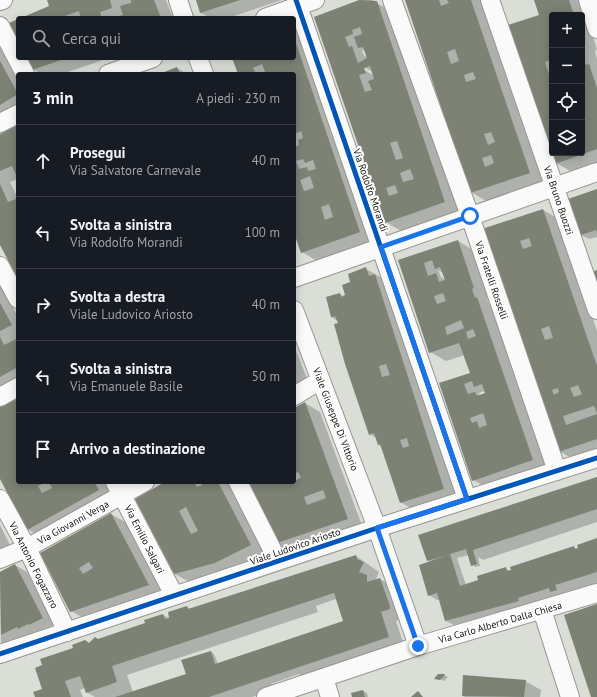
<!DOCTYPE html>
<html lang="it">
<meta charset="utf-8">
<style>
body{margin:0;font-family:"PT Sans",sans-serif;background:#242831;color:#f1f3f6}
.controls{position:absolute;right:12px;top:12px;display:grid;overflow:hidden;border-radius:4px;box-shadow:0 2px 10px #0003}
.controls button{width:36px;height:36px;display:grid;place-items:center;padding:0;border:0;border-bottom:1px solid #363941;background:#171b24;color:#f1f3f6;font:20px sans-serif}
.stop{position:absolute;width:12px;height:12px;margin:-9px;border:3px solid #1a73e8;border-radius:50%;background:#fff}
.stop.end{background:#1a73e8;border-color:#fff;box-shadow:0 1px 4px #0008}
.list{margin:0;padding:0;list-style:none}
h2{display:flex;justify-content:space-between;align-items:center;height:52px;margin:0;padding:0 16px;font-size:17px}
h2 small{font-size:13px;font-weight:400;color:#9ea1a6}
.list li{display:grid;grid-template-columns:26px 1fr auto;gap:12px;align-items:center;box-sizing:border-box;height:72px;padding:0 16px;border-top:1px solid #363941}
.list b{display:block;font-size:15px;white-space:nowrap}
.list p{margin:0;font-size:13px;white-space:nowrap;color:#9ea1a6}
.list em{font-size:13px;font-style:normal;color:#9ea1a6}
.icon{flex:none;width:22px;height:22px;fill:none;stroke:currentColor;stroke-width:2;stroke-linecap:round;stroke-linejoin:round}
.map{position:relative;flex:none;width:597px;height:697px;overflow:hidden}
.search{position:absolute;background:#171b24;box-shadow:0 2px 10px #0003;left:16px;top:16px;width:280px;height:44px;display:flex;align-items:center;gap:10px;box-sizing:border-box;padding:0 14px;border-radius:4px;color:#9ea1a6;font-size:15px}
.panel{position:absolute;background:#171b24;box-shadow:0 2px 10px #0003;left:16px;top:72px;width:280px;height:412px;border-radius:4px}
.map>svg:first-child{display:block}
</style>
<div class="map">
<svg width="597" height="697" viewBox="0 0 597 697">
<rect width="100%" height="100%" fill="#daded6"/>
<path fill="#0003" fill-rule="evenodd" d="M48,0H166L173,18H24L50,7Z
M197,0H282L228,18H210L201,13Z
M362,0H372L392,12L460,211L401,231L386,222L315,17ZM362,49L366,52L367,57L363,54ZM360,65L373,72V75L359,67Z
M406,0H483L545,182L486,201L471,192Z
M535,0H581L597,49L595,52L597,59V163L572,172L556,163L553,153H582V15H552V151L540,15Z
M294,28L306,35L375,240L317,261L302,252L294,230V74H239L233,58H294Z
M0,43L18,76V112L0,122Z
M27,58H109L62,74H41L33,69Z
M177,68L187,74H162Z
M18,126V179L10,182L18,199V277L0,243V135Z
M597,190V237L589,239L581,235Z
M543,210L559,219L597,331V453L575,460L559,451L484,230Z
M458,241L473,250L489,297L487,298L490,305L493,307L548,469L489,489L473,480L441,383L471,373L465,355L446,361L430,352L399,261ZM438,270L444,273L446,280L441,277ZM484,391L486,394L480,396L479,393Z
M366,269L382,278L459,497L416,511L400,502L382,447L378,445L376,438L370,434L339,323L338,321L331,317L340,294L345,297L352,283Z
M0,283L18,317V384L0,394Z
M294,345L310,386L294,396Z
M18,399V482H105L114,499L43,538L27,529L0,477V408Z
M305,403L320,412L363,528L290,553L275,544L294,482V410Z
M597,477V522L483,560L478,557L480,566L476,567L472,565L469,555L457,558L466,585L479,581L506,569L510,571L573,547L577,549L597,540V585L501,618L494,613L454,625L446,621L440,599L437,600L429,595L430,562L428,561Z
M167,482H228L266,554L231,572L191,583L175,574Z
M111,514L127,523L164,594L87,620L71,611L41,553Z
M0,525L12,549L0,554Z
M356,556L379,572L375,581L380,579L396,588L405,618L396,621L404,645L306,679L299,674L271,684L274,690L252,697H95L86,692L85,688L80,690L83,697H36L90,644L99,640L146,624V621L163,615L171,619L187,607L191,609ZM336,599L345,622L218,664L214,654L211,652L187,674L133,692L127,675L318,612L316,606Z
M15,565L27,572L54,625L1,646L0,572Z
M439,675H444L448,677L444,681L435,677Z
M525,681L541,690L540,697H465L463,696Z
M363,691L367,693L368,697H353Z"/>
<path fill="#7d8275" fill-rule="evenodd" d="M47,0H110L112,8L100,12L102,18H81L79,11L59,18H21L49,6Z
M131,0H154L161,18H113L123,15L120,6L131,3Z
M196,0H240L200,13Z
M359,0L377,1L445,202L385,223L314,17ZM360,27L362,34L354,37L358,48L363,47L367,58L358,63L352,46L349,47L345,37L353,34L352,30ZM370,66L374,79L368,81L372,90L365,92L359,75L366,73L364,68ZM397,141L403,158L396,160L390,143ZM410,169L414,179L403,182L400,173ZM395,185L398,193L389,196L386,188Z
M405,0H439L441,6L449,3L447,0H471L530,173L470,193ZM455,49L459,61L451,64L447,52ZM473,72L476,79L466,82L464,75ZM491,132L495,142L488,145L484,134ZM491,155L494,163L485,167L482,158Z
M534,0H569L574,15H552V60L545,62L549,74L552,73V153H582V54L586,65L589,64L597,88V149L555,164L508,25L539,15Z
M18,19V41L9,23Z
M294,37L360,232L301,253L294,233V147L299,145L298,140L303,138L301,131L295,134L296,136L294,137V74H259L265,72L262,64L253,68L256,74H238L232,58H294ZM303,159L305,163L313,160L316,169L308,171L307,167L299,169L296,161ZM310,176L314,188L304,191L300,180ZM329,204L333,217L325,220L321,207Z
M26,58H67L32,70Z
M0,61L18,94L0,105Z
M177,67L180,74H159Z
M18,125V179L12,166L0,171V134Z
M0,184L8,202L18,198V279L0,245Z
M597,189V233L596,230L581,235L568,199Z
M543,209L597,366V413L594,406L563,416L566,425L597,414V439L558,452L482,229ZM529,238L532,246L523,249L520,241ZM549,326L553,338L545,340L541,329ZM578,385L582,394L574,397L570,388ZM558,388L559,392L554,395L552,390Z
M458,240L474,288L472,289L475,298L477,297L533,460L472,481L439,383L470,373L459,343L429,353L398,260ZM432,260L435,269L440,267L445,280L439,282L436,273L428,276L424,263ZM443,293L446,301L437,304L434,296ZM461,320L464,328L447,335L445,327ZM473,329L476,336L468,339L466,332ZM472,381L474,387L482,384L485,393L477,396L475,392L468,394L464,384ZM483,413L487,425L479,428L477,421L472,423L470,418Z
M366,267L369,276L375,274L444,489L400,503L380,444L378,445L374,433L369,435L345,364L334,324L338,323L335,316L331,317L326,297L340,293L341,297L345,295L342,285L350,282L348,274ZM386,364L390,375L382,377L379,366ZM407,438L409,446L403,448L400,440Z
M597,270V283L593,272Z
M0,303L12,325L0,331Z
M0,337L4,345L18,338V367L0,377Z
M18,398V482H46L38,486L42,493L52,488L49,482H94L99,490L27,530L0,479V407Z
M305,402L348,519L274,544L243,482H294L301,477L298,472L294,474V408ZM323,490L326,498L307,505L304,497Z
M597,477V509L473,550L477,564L471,566L466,549L450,554L460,586L478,580L477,576L506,567L507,571L511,570L510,567L574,546L575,549L578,548L577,545L597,538V572L555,585L557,590L550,592L549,588L518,598L519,601L445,621L437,593L428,596L419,565L448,555L427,561L418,535Z
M165,482H194L197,487L202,485L201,482H218L251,545L215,563L174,574L135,499ZM186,507L198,531L191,534L179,511Z
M111,513L149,585L70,612L40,553ZM89,562L93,568L83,574L79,568Z
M356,555L357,559L364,562L359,572L367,575V582L380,578L390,606V609L381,612L389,637L209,697H115L186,674L181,660L211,651L215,664L343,621L334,593L112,666L117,682L86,693L80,676L65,681L71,697H35L33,692L42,689L35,668L42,665L40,659L73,648L72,645L85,640L89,643L95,637L98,639L145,623L144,620L163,614L165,619L169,618L168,612L187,606L188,609Z
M15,564L43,618L29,625L28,624L18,629L17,627L1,635L0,572Z
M597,604V697H591L564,615Z
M438,674H445L444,676L440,680L434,679Z
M463,675L526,680L524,697L462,696Z
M363,690L365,697H352L351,693Z
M418,691L423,697H411Z"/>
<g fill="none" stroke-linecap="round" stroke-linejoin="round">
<defs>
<path id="street" d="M178,0L184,18
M296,0L467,499
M392,0L470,216L557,471
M490,0L597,310
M588,0L597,29
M0,1L3,0
M265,18L315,0
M0,26L25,74
M198,58L204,74
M108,74L153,58
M0,123L18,114
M0,266L18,299
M294,278L597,172
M294,310L377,528L418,646
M294,396L321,380
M0,397L18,387
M115,482L174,595
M238,482L278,561
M0,499L27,548L67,632
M0,559L27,548L145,482
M542,610L570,697
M0,654L377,528L597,458
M324,678L330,697
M266,697L418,646L597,593"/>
</defs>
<use href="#street" stroke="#949691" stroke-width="20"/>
<use href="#street" stroke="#f9faf9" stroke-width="18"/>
<defs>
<path id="cycleway" d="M296,0L467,499
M0,654L377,528L597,458"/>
</defs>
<use href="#cycleway" stroke="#fff" stroke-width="8"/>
<use href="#cycleway" stroke="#0057b8" stroke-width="5"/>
</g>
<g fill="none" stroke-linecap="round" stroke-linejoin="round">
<path stroke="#1a73e8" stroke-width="5" d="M418,646L377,528L467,499L381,247L470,216"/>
</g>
<g text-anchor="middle" stroke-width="4" stroke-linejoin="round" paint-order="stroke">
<g font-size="10" fill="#12140f" stroke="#fff">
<text transform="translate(371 190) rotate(71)" y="4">Via Rodolfo Morandi</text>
<text transform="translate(559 200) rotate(71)" y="4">Via Bruno Buozzi</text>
<text transform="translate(492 280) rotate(71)" y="4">Via Fratelli Rosselli</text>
<text transform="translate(336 419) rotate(69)" y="4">Viale Giuseppe Di Vittorio</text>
<text transform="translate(73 522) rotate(-29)" y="4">Via Giovanni Verga</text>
<text transform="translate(145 539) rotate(63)" y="4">Via Emilio Salgari</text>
<text transform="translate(295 546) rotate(-19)" y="4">Viale Ludovico Ariosto</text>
<text transform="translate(34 565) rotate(63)" y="4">Via Antonio Fogazzaro</text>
<text transform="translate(500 622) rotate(-16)" y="4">Via Carlo Alberto Dalla Chiesa</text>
</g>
</g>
</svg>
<div class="controls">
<button>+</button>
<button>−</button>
<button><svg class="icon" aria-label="locate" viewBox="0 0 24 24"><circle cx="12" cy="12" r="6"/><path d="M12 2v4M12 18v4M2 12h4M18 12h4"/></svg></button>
<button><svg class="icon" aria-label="layers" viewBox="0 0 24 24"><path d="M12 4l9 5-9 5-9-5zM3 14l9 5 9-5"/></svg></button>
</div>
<div class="stop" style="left:470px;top:216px"></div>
<div class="stop end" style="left:418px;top:646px"></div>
<div class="search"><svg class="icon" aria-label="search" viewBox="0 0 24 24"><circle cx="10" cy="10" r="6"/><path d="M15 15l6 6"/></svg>Cerca qui</div>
<section class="panel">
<h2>3 min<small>A piedi · 230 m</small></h2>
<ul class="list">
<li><svg class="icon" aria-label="ahead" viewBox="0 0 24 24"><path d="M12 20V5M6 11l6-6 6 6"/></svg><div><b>Prosegui</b><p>Via Salvatore Carnevale</p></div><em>40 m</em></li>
<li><svg class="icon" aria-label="left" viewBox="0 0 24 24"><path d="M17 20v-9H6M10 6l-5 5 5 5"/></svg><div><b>Svolta a sinistra</b><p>Via Rodolfo Morandi</p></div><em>100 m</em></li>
<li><svg class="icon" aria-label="right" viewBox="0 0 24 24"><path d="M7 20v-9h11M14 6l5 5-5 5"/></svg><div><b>Svolta a destra</b><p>Viale Ludovico Ariosto</p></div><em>40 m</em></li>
<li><svg class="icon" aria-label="left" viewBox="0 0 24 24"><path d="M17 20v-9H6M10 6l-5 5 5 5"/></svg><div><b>Svolta a sinistra</b><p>Via Emanuele Basile</p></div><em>50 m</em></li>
<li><svg class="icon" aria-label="arrive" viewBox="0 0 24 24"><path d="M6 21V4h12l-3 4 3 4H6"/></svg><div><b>Arrivo a destinazione</b></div></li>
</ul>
</section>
</div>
